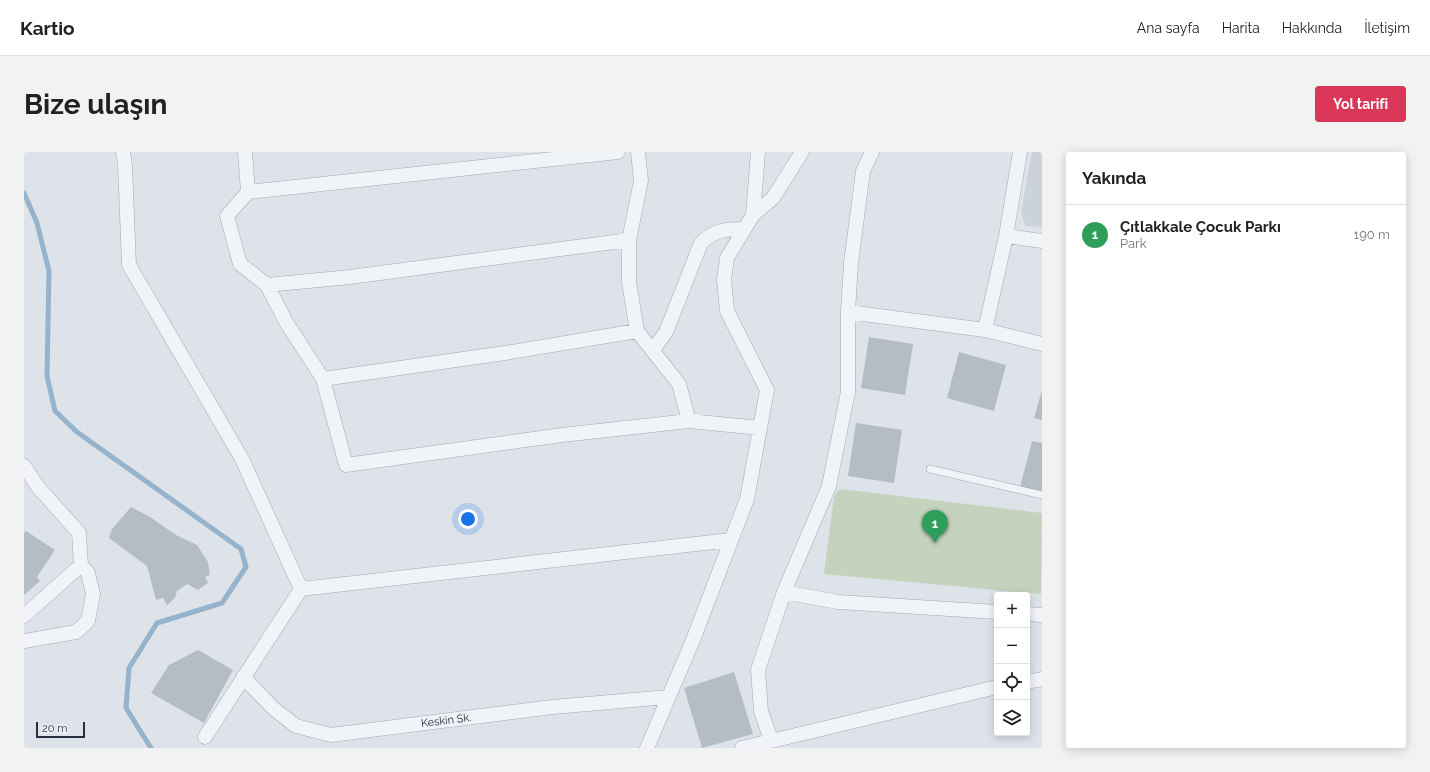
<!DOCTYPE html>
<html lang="tr">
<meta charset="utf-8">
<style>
body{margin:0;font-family:Raleway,sans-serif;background:#f2f2f2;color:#202124}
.controls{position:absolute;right:12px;bottom:12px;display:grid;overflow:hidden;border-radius:4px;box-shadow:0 2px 10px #0003}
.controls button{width:36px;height:36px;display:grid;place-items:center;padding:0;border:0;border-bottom:1px solid #e0e0e0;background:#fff;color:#202124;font:20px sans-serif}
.scale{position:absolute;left:12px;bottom:10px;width:49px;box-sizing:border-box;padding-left:4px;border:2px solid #253141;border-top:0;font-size:11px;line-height:14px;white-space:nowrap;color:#253141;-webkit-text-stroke:3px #edf1f6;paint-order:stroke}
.you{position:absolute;left:444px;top:367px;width:14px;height:14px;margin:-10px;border:3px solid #fff;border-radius:50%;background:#1a73e8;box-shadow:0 0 0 6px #1a73e833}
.badge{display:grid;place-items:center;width:26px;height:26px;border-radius:50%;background:#da3658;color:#fff;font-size:13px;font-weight:700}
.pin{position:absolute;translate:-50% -33px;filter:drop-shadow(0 1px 2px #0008)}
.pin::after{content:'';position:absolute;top:21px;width:14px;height:12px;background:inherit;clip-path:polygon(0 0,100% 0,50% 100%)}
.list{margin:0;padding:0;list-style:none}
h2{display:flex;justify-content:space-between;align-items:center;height:52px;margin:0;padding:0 16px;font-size:17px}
h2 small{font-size:13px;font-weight:400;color:#757577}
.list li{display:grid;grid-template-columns:26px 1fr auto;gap:12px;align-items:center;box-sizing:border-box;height:60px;padding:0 16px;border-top:1px solid #e0e0e0}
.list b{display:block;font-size:15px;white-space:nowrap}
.list p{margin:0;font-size:13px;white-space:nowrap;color:#757577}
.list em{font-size:13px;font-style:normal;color:#757577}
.icon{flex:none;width:22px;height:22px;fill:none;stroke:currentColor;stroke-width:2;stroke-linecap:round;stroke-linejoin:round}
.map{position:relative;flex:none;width:1018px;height:596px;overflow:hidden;border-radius:4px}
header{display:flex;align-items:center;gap:24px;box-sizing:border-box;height:56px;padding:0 20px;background:#fff;border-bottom:1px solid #e0e0e0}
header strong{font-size:19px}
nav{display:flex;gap:22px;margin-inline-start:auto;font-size:14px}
.intro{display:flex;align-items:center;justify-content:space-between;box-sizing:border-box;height:96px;padding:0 24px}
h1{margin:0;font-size:28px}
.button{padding:10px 18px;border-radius:4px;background:#da3658;color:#fff;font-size:14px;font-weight:700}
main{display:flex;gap:24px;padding:0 24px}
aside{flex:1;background:#fff;border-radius:4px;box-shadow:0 2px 10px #0003}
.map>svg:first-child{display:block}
</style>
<header>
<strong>Kartio</strong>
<nav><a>Ana sayfa</a><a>Harita</a><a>Hakkında</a><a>İletişim</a></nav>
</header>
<div class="intro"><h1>Bize ulaşın</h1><a class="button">Yol tarifi</a></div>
<main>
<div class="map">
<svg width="1018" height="596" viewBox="0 0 1018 596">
<rect width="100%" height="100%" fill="#dde3e9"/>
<path fill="#cbd2db" d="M1008,0H1018V75L1002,74L997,61Z"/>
<path fill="#c4d3be" d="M816,337L1018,361L1017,442L800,422L810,344Z"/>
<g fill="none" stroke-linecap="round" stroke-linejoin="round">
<path stroke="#95b3cc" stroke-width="5" d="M0,41L13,71L25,119L23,224L31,259L53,280L217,397L222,415L198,451L133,471L105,516L102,556L127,596"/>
</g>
<path fill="#b4bcc6" d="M845,185L889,192L881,243L837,236Z
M935,200L982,213L970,259L923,246Z
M1018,238V268L1010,266Z
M832,271L878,278L870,331L824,324Z
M1008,289L1018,291V340L996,335Z
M107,355L126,365L152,383L173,393L184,410L186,423L181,425L184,431L174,438L163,432L153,439L151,446L143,453L139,446L132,448L123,414L85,386L88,377Z
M2,379L31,398L13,425L16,429L0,443V381Z
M174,498L209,518L180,571L127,541L145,513Z
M710,520L729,582L678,596L660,536Z"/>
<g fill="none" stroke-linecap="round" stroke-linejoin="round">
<defs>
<path id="service" d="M906,317L1018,343"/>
<path id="minor" d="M99,0L101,13L105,113L218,307L277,437
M221,0L224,40
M594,0L224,40L203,64L216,112L243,133L326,125L605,88
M729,63L749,46L778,0
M982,84L1018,89
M243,133L262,170L299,227
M824,160L961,178L1018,192
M961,178L982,84L996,0
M613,179L605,130V88L617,29L614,0
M629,198L642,180L677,91C690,78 703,77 720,77
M665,269L655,232L613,179L481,201L299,227L322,313L538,283L665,269L736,276
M0,314L14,335L55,381L57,413L64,421L69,442L64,469L52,480L0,489
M760,440L814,450L973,460
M1003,462L1018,463
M0,464L57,413
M219,525L250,557L272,574L307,583L529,555L644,545
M1003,530L1018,527
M181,585L277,437L707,388
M747,588L737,559L734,518L760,440L805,334L824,240V160L827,111L839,19L848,0
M623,596L669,488L723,347L743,238L703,159L700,128L703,106L729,63L734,0
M718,596L973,535"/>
</defs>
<use href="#service" stroke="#a2aab3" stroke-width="8"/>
<use href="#minor" stroke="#a2aab3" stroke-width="15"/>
<use href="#service" stroke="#f0f3f7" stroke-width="7"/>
<use href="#minor" stroke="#f0f3f7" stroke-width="14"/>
</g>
<g text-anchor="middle" stroke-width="3" stroke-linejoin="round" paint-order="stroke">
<g font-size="11" fill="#253141" stroke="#edf1f6">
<text transform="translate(422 568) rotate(-7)" y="4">Keskin Sk.</text>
</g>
</g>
</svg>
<div class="controls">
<button>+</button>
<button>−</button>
<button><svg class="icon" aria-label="locate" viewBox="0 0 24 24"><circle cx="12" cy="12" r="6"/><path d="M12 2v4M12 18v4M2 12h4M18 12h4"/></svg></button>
<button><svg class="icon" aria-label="layers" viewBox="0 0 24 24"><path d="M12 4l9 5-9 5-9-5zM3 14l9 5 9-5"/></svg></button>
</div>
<div class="scale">20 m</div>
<div class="you"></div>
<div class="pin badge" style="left:911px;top:391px;background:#2e9e5b">1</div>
</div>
<aside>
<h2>Yakında<small></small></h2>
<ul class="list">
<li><span class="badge" style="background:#2e9e5b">1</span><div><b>Çıtlakkale Çocuk Parkı</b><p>Park</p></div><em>190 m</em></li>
</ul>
</aside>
</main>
